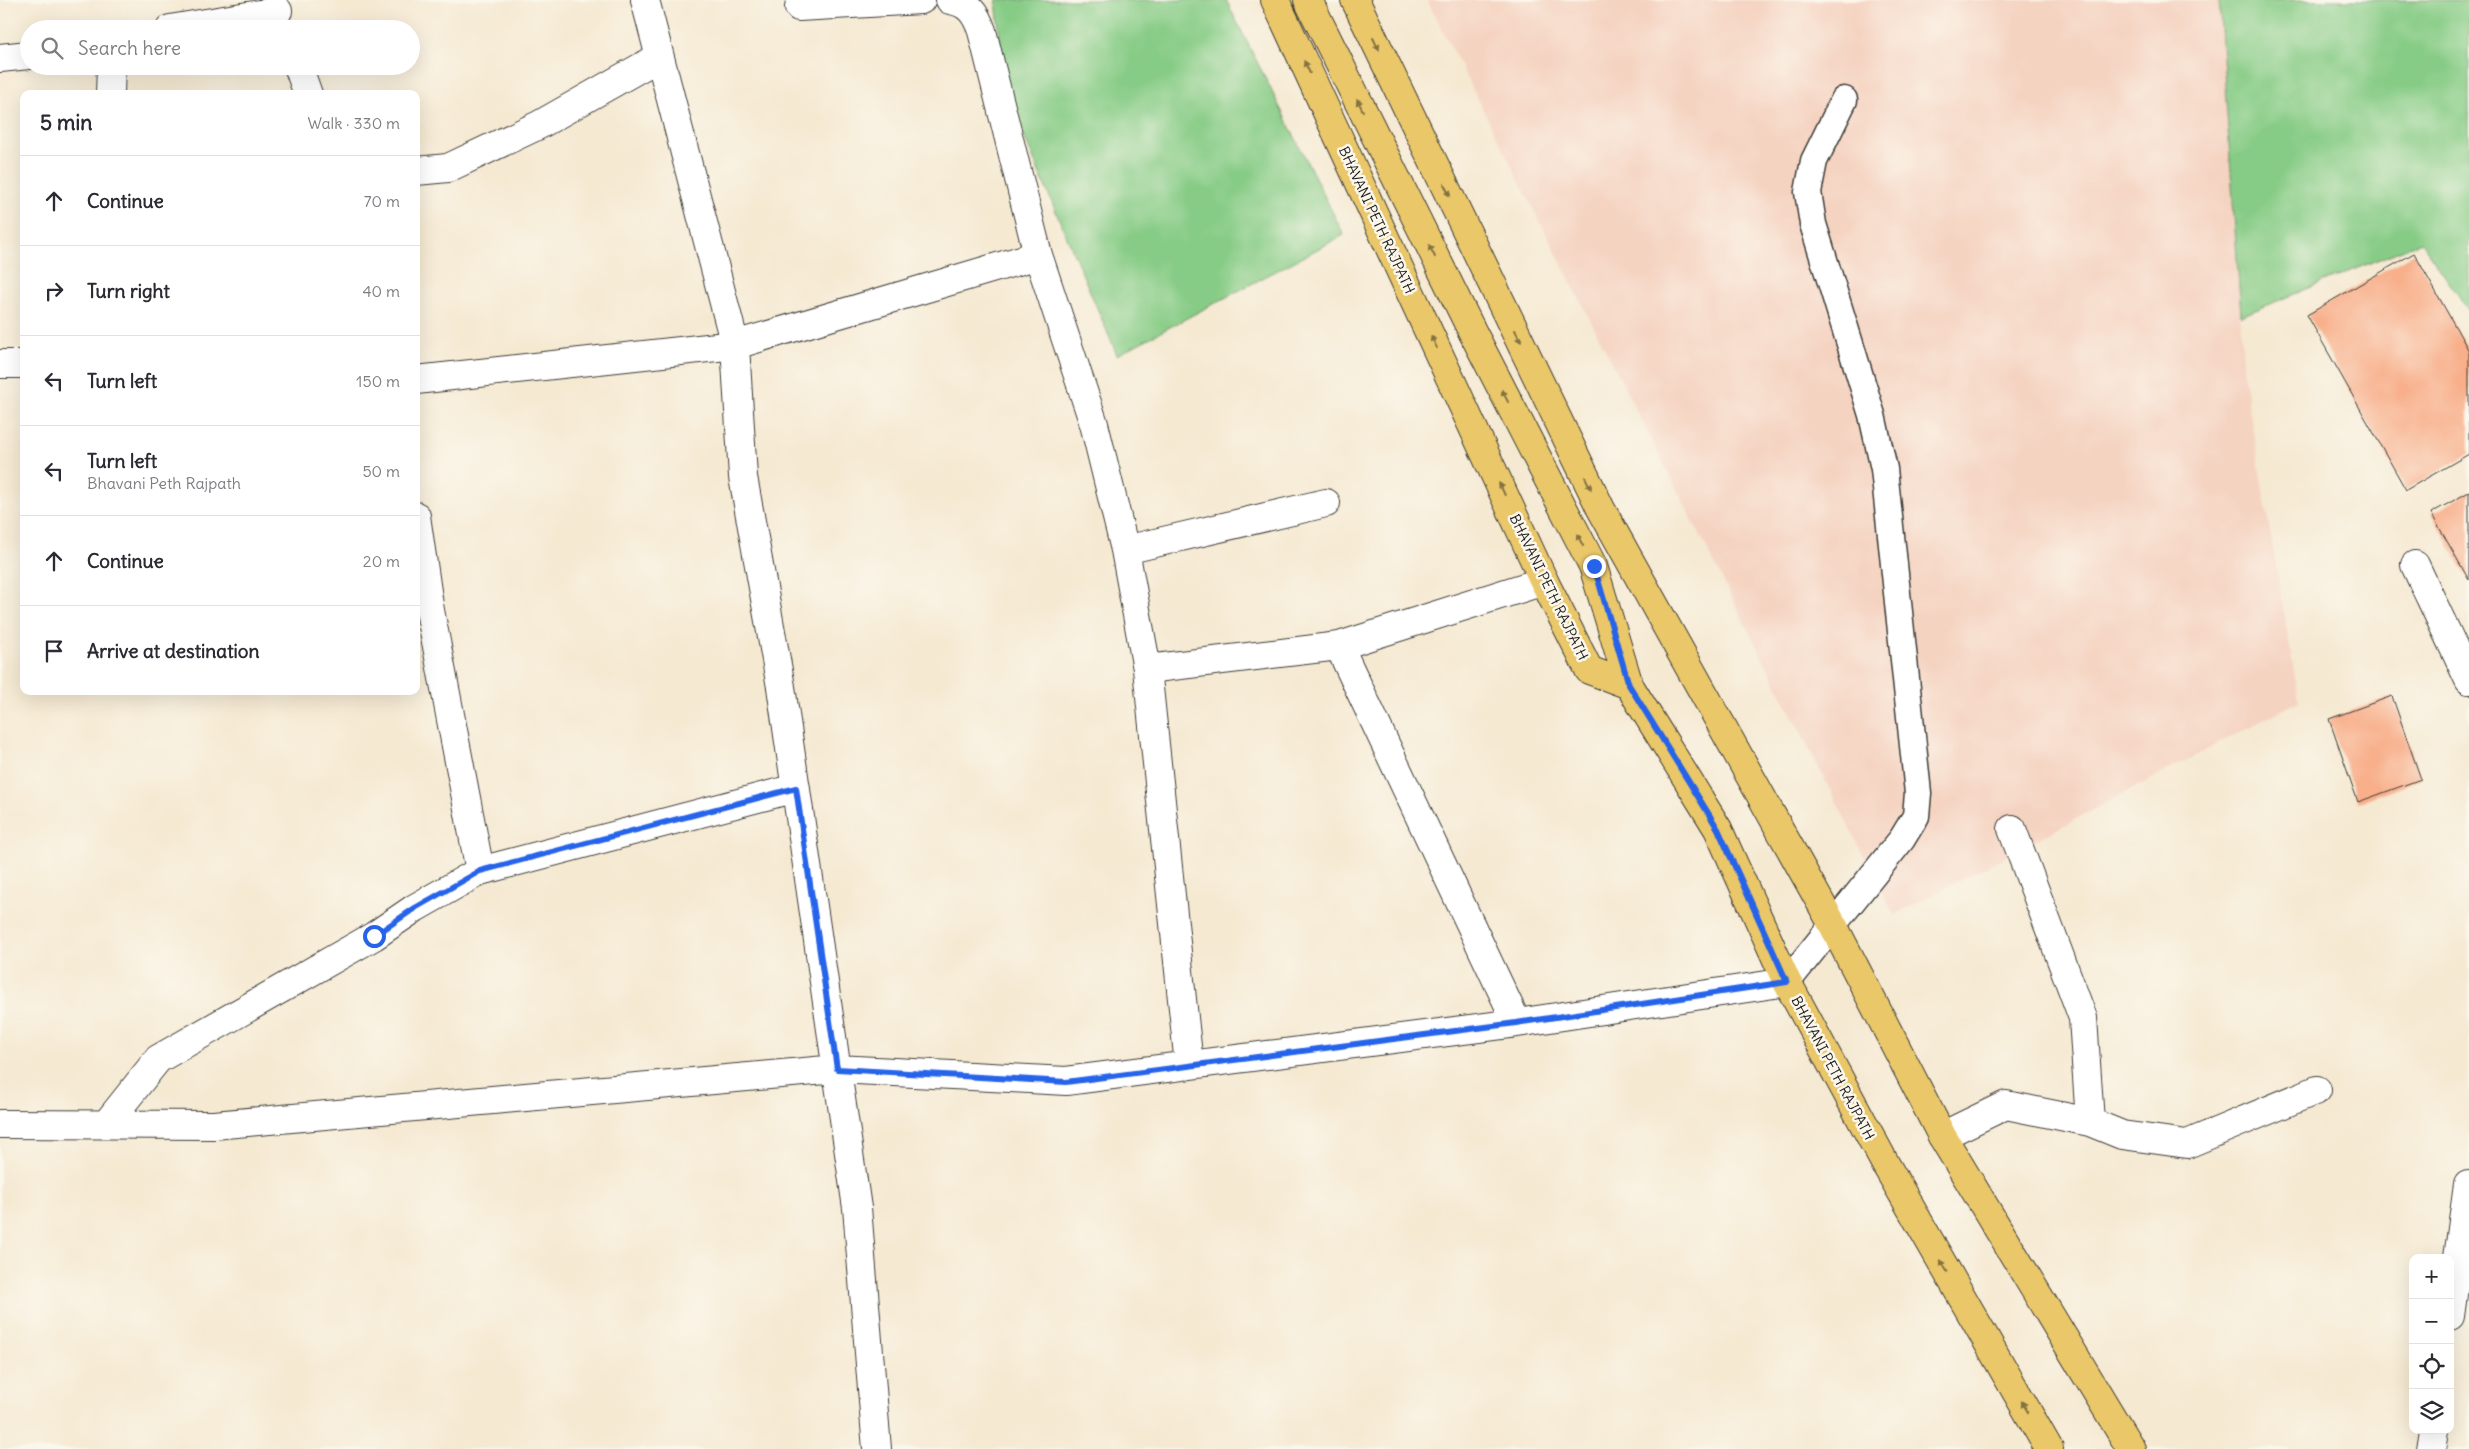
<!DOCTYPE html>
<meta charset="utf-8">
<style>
body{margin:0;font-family:Delius,sans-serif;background:#f7f7f7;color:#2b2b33}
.controls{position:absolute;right:15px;bottom:15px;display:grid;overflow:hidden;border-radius:10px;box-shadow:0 5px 20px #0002}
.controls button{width:45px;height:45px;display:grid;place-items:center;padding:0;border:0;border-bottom:1px solid #e1e1e2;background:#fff;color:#2b2b33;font:25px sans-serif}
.stop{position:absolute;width:15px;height:15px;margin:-11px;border:4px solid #2563eb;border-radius:50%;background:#fff}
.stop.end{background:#2563eb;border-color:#fff;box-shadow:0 1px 5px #0008}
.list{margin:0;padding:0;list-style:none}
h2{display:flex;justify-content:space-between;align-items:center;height:65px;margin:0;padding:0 20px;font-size:21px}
h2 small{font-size:16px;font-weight:400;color:#7c7c81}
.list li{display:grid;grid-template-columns:32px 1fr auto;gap:15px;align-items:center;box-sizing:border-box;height:90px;padding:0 20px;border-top:1px solid #e1e1e2}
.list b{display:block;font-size:19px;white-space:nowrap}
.list p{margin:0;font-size:16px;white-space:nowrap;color:#7c7c81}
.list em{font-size:16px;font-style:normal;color:#7c7c81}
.icon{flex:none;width:28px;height:28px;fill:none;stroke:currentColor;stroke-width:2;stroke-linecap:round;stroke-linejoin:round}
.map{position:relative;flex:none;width:2469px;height:1449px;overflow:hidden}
.search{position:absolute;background:#fff;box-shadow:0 5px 20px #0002;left:20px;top:20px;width:400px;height:55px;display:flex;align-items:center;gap:12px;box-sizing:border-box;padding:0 18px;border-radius:28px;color:#7c7c81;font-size:19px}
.panel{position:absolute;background:#fff;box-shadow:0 5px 20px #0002;left:20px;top:90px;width:400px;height:605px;border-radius:10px}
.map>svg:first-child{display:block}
</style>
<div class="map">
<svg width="2469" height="1449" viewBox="0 0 2469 1449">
<rect width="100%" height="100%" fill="#fbf7ec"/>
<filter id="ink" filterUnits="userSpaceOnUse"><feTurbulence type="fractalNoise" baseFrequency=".02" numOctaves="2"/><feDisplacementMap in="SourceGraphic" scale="10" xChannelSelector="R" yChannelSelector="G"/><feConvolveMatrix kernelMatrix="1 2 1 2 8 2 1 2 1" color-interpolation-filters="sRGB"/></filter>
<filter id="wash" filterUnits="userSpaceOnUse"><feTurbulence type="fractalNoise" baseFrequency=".0096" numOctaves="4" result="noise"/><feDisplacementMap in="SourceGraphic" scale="20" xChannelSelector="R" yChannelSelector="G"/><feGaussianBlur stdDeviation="1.12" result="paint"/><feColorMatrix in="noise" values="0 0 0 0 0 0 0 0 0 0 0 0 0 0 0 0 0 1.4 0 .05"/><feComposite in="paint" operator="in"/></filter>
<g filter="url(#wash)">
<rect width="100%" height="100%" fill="#f5e9d2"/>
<path fill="#f5d3c1" d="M1427,0H2219L2244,378L2299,701L1894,915Z"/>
<path fill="#87cc86" stroke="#527451" d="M996,0H1226L1344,235L1117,355L1005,92Z
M2219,0H2469V311L2421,242L2241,316Z"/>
<g id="blocks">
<path fill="#f8af8a" d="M2414,253L2469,351V454L2406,490L2307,315Z
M2469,492V580L2431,513Z
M2392,696L2421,779L2358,802L2329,719Z"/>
</g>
</g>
<g filter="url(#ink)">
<use href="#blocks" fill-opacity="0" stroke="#3d3b37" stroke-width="1"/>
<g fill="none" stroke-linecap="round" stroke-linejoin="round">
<defs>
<path id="service" d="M1787,982L1902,839L1916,816L1918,793L1884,469L1872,415L1813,224L1808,192L1814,161L1844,100"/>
<path id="minor" d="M645,0L735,345L743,477L781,687L857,1208L877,1449
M950,0C969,3 976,14 982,31L1038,255L1094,424L1125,550L1147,669
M799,7L921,0
M170,29L278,11
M0,58L29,55
M298,66L308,94
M110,94L111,66
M416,171L448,168L539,125L659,57
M0,364H24
M416,380L735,345L1038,255
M416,516L429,605L480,871L796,788
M1125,550L1326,503
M2415,565L2469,680
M1339,646L1517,1023
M2012,829L2083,1018L2090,1122
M1189,1065L1147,669L1339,646L1544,581
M107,1123L158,1059L374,936L415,908L480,871
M0,1124L214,1125L837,1069L1066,1081L1517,1023L1787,982
M1942,1136L2006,1105L2090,1122L2122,1135L2187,1144L2317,1090
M2450,1316L2468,1185
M2432,1449L2435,1430"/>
<path id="primary" d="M1275,0L1544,581L1589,670L1629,685L1718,829L1787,982L1886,1165L2049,1449
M1308,0L1473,333L1593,566L1629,685
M1355,0L1601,509L1833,925L1942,1136L2131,1449"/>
</defs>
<use href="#service" stroke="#3d3b37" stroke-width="29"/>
<use href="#minor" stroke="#3d3b37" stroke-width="30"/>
<use href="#primary" stroke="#3d3b37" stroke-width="30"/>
<use href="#service" stroke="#fff" stroke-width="26"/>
<use href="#minor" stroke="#fff" stroke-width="28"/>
<use href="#primary" stroke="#eac769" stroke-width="28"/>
</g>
<defs><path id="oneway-solid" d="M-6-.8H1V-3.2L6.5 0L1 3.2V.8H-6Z" transform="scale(1.25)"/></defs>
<g fill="#837242">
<use href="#oneway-solid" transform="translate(1376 44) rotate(64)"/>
<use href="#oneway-solid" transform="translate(1307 67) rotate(-115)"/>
<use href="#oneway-solid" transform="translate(1360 105) rotate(-116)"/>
<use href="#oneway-solid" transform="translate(1447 190) rotate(64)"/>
<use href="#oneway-solid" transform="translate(1432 251) rotate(-116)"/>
<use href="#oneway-solid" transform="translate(1518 336) rotate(64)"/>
<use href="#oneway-solid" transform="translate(1434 342) rotate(-115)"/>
<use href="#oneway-solid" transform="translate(1505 396) rotate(-117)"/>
<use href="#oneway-solid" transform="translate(1588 483) rotate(64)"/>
<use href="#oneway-solid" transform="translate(1502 489) rotate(-115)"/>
<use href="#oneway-solid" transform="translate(1580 540) rotate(-117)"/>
<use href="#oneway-solid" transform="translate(1944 1266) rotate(-120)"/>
<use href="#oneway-solid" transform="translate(2025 1407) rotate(-120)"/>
</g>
</g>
<g fill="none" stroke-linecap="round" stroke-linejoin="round" filter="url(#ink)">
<path stroke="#2563eb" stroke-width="6" d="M374,936L415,908L480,871L796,788L837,1069L1066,1082L1516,1023L1787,982L1718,829L1629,685L1594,566"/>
</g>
<g text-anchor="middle" stroke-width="5" stroke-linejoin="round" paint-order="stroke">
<g font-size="14" fill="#1c1c1c" stroke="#fbf7ec">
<text transform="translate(1377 220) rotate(65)" y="5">BHAVANI PETH RAJPATH</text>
<text transform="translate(1549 587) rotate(64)" y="5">BHAVANI PETH RAJPATH</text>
<text transform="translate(1833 1068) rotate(62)" y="5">BHAVANI PETH RAJPATH</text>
</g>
</g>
</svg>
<div class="controls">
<button>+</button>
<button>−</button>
<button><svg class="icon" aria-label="locate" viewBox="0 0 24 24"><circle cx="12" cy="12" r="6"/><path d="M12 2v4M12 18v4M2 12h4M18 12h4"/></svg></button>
<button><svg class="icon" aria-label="layers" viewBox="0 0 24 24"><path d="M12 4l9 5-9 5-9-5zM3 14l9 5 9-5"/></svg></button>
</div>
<div class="stop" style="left:374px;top:936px"></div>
<div class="stop end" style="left:1594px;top:566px"></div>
<div class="search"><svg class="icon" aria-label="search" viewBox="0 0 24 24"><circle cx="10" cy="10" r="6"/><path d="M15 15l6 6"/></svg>Search here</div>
<section class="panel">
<h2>5 min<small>Walk · 330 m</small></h2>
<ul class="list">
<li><svg class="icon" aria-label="ahead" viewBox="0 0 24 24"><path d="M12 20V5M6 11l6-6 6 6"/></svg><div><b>Continue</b></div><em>70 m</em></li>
<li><svg class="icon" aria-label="right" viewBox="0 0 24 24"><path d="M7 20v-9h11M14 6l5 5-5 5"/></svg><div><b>Turn right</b></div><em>40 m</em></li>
<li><svg class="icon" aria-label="left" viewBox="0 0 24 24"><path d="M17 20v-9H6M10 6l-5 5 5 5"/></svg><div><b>Turn left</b></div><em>150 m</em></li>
<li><svg class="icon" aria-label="left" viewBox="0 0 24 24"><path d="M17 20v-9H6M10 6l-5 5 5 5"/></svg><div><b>Turn left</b><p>Bhavani Peth Rajpath</p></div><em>50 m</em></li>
<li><svg class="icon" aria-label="ahead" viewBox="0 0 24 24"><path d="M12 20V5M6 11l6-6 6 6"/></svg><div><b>Continue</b></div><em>20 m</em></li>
<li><svg class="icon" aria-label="arrive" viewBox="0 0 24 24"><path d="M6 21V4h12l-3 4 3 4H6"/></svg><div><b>Arrive at destination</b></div></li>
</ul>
</section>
</div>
